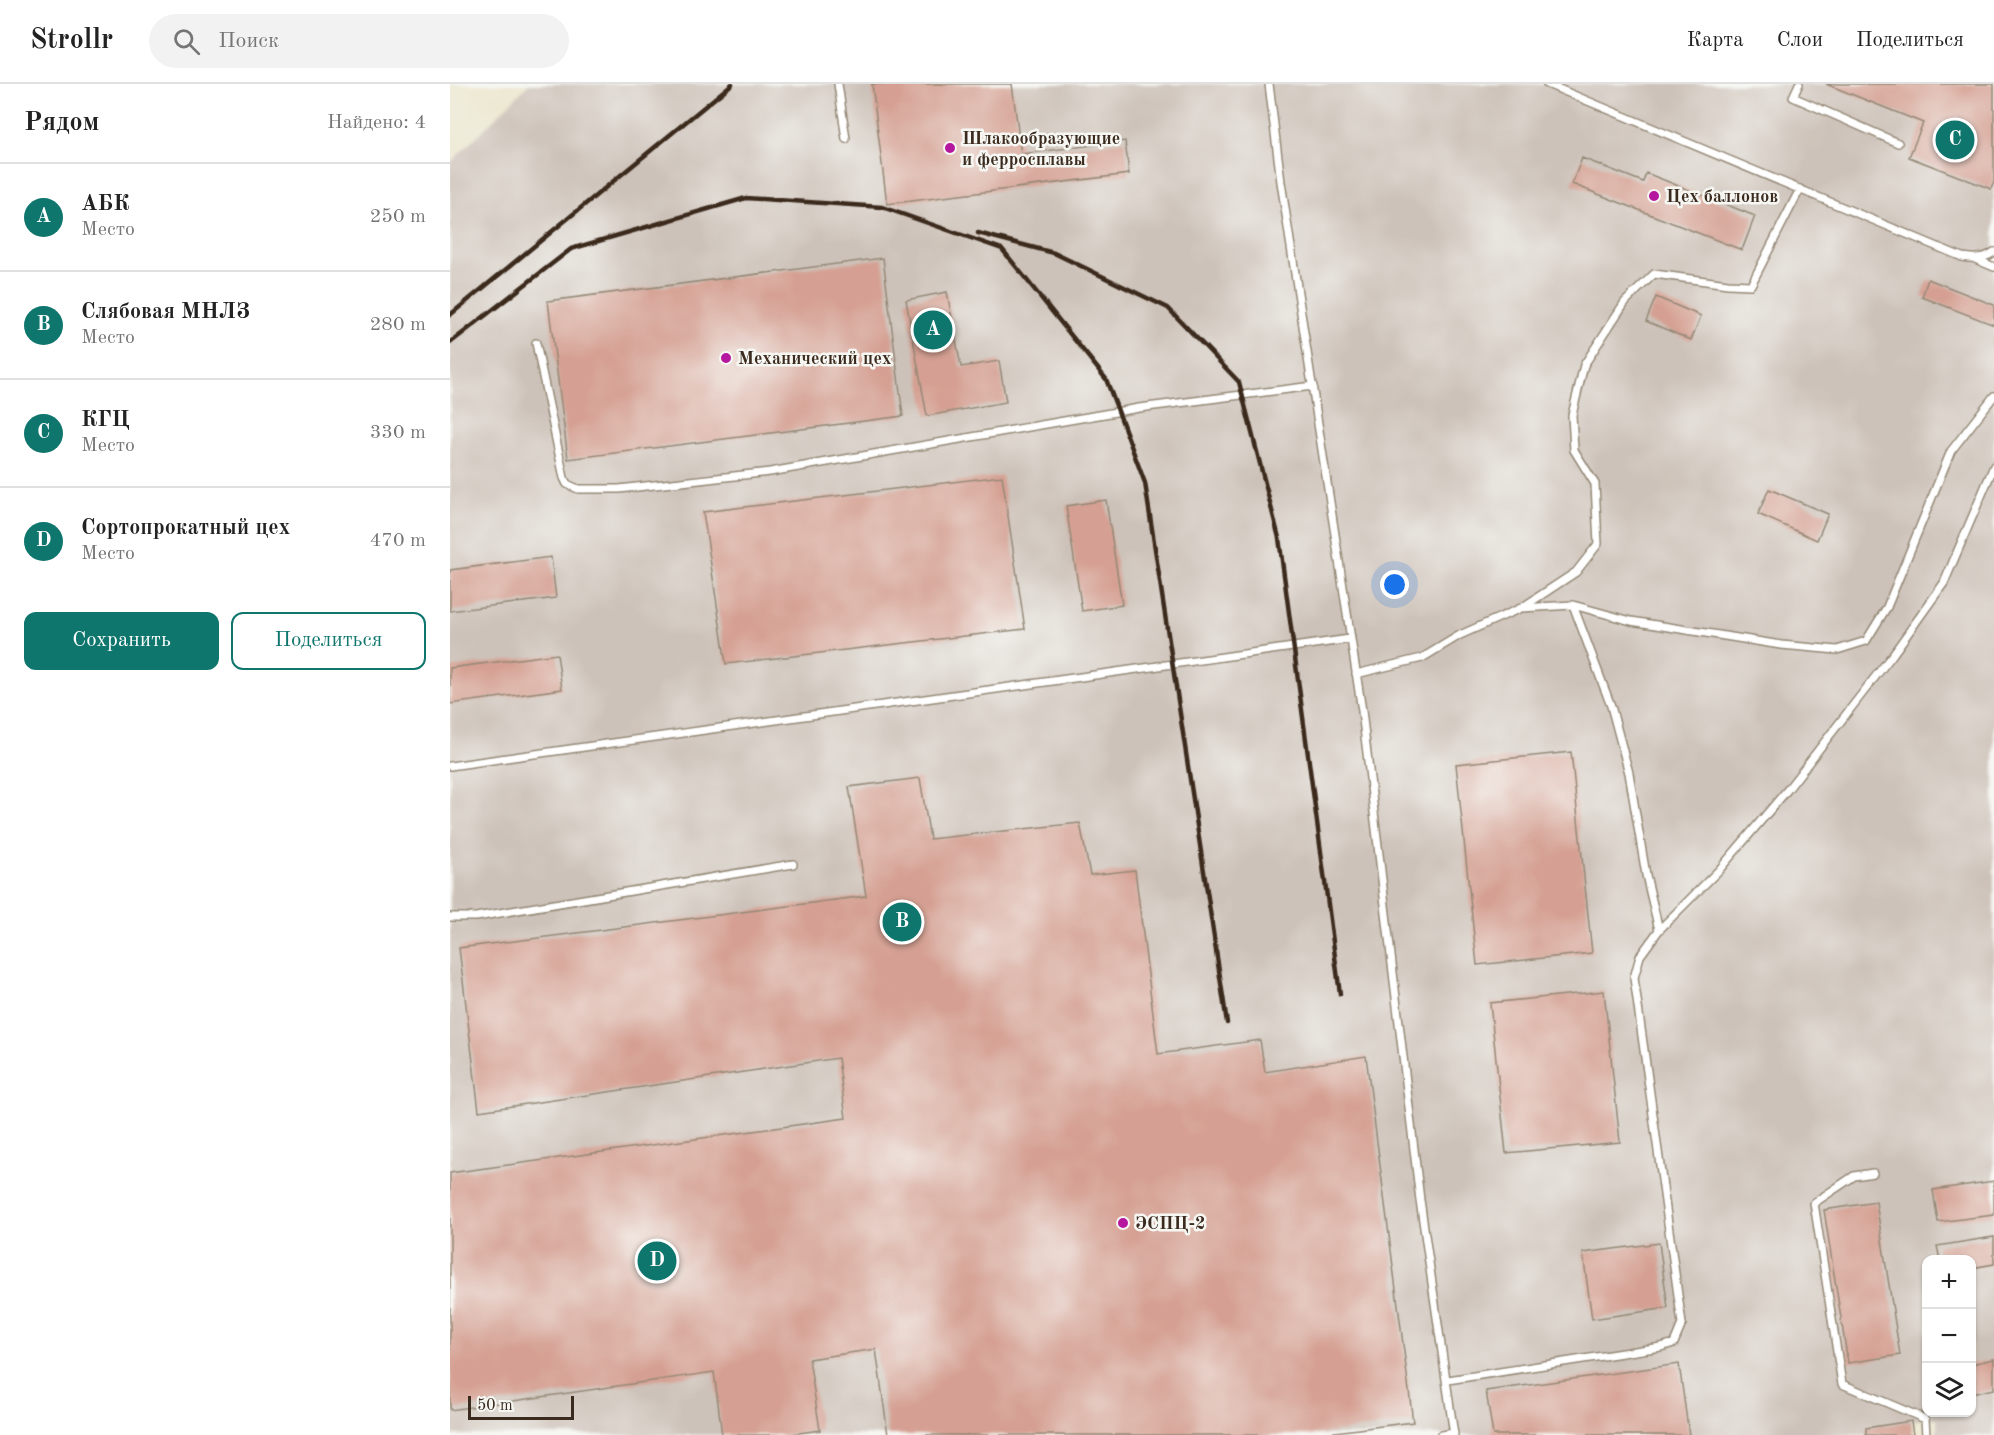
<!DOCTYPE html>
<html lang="ru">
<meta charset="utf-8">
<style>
body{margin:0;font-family:"Old Standard TT",serif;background:#f2f2f2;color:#222}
.controls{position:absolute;right:18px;bottom:18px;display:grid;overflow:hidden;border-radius:12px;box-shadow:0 2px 4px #0004}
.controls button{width:54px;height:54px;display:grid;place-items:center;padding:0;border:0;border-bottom:2px solid #e0e0e0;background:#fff;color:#222;font:30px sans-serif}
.scale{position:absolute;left:18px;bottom:15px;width:106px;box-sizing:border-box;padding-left:6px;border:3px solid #3b2a1e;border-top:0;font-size:16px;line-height:21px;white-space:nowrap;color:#3b2a1e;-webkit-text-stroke:4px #f6f6f2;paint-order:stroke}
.you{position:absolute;left:945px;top:501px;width:21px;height:21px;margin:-15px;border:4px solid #fff;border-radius:50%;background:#1a73e8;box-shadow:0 0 0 9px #1a73e833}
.badge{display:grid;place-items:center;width:39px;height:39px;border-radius:50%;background:#0f766e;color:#fff;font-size:20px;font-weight:700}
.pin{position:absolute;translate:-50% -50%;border:3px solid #fff;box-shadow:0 2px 6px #0006}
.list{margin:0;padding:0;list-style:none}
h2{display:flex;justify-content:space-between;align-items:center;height:78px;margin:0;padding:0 24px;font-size:26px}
h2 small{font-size:20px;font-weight:400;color:#767676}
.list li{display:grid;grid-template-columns:39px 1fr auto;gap:18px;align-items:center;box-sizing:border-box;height:108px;padding:0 24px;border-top:2px solid #e0e0e0}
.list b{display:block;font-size:22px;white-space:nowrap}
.list p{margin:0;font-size:20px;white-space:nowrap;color:#767676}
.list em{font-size:20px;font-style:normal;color:#767676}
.actions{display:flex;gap:12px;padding:18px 24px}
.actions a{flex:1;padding:14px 0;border:2px solid #0f766e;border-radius:12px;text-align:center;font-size:21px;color:#0f766e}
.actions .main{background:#0f766e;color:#fff}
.icon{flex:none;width:33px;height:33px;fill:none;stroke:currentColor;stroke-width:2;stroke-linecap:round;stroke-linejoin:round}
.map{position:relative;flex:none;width:1544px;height:1351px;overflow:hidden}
header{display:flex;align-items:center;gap:36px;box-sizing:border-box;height:84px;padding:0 30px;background:#fff;border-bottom:2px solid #e0e0e0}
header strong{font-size:28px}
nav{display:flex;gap:33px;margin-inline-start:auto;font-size:21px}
.search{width:420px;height:54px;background:#f2f2f2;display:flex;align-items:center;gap:15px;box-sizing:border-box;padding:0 21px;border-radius:33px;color:#767676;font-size:22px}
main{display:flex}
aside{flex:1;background:#fff}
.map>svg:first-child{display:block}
</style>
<header>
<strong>Strollr</strong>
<div class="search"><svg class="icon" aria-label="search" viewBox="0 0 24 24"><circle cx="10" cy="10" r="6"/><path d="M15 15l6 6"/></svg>Поиск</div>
<nav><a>Карта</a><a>Слои</a><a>Поделиться</a></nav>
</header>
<main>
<aside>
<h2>Рядом<small>Найдено: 4</small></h2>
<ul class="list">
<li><span class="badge">A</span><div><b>АБК</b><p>Место</p></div><em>250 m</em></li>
<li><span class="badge">B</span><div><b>Слябовая МНЛЗ</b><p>Место</p></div><em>280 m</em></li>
<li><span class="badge">C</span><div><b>КГЦ</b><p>Место</p></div><em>330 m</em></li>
<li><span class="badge">D</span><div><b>Сортопрокатный цех</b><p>Место</p></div><em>470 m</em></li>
</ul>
<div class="actions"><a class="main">Сохранить</a><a>Поделиться</a></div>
</aside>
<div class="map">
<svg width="1544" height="1351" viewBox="0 0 1544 1351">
<rect width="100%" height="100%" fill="#f6f6f2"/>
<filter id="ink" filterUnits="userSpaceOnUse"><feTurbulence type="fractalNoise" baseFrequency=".0167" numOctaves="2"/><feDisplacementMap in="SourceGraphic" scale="12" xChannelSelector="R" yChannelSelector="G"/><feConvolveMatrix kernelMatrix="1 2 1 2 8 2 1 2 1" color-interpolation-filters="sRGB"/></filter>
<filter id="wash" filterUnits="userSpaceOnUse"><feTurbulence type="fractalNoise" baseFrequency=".008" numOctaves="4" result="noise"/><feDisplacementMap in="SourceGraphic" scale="24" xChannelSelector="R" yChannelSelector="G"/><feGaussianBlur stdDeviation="1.35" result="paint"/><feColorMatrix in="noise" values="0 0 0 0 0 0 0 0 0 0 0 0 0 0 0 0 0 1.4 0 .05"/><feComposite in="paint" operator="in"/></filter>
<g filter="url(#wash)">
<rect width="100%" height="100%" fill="#ece7cf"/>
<path fill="#cdc2b9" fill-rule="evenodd" d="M79,0H1544V1351H1487V1334L1462,1337L1463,1351H0V79ZM1476,1176H1522V1328H1476Z"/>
<g id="blocks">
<path fill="#d5a093" d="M422,0H562L571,70L675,57L679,90L437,120Z
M1376,0H1544V98L1541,105L1459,73L1473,39Z
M1132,74L1193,98L1196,89L1305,132L1292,166L1122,100Z
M433,174L453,332L118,375L98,217Z
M1478,195L1544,221V241L1472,213Z
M497,208L511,283L549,277L556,318L477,332L456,216Z
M1206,213L1251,232L1241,256L1196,237Z
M552,392L575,545L276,580L253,428Z
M1319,405L1378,430L1367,456L1308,430Z
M656,416L672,521L632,527L616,422Z
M101,473L106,514L0,527V486Z
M107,570L112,605L0,620V584Z
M1121,668L1142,869L1027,881L1006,680Z
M470,694L480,755L630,739L640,791L685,786L708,970L810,956L815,988L916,972L963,1338L861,1351H438L426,1265L359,1275L370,1346L334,1351H272L264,1288L0,1326V1089L396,1034L388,974L29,1027L9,864L416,812L399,703Z
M1154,907L1170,1058L1056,1069L1040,919Z
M1544,1097V1131L1488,1138L1483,1106Z
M1426,1118L1450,1271L1398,1279L1374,1126Z
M1544,1153V1180L1521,1184V1176H1490L1487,1162Z
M1209,1159L1218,1224L1142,1235L1133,1169Z
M1544,1275V1305L1521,1310V1280Z
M1229,1280L1239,1351H1043L1036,1307Z
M1461,1337L1463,1351H1416V1344Z"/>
</g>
</g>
<g filter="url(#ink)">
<use href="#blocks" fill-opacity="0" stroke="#948876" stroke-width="1.5"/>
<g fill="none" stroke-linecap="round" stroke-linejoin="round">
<defs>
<path id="service" d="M388,0L396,55
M819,0L831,98L912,627L970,1116L1004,1351
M1097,0L1512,173C1523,175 1535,175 1544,168
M1349,0L1343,13L1448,59
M1525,175L1544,183
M86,259L114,394L117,400L128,405H169L320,388L689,324L863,302
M1123,521L1161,622L1179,689L1196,791L1209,846
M1073,523L1126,488L1148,460L1145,400L1124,366L1122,331L1134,281L1175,218L1204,190L1278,200L1301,201L1350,105
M906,590L972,574L1010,551L1071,524L1123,521L1181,537L1331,561L1387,566L1416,557L1437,523L1501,367L1544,312
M0,682L900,555
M0,833H26L343,780
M1423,1089L1404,1092L1364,1119L1392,1300L1475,1335L1476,1351
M998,1296L1211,1263L1224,1259L1232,1240L1184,894L1190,872L1209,846L1269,786L1338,705L1443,570L1494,499L1544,382
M991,1351L1004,1349"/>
</defs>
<use href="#service" stroke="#948876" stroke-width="10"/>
<use href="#service" stroke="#fff" stroke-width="7"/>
<path stroke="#3b2a1e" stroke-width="4.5" d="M528,149L604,169L718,224L789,298L829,454L890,910
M0,231L282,0
M0,259L121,165L296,114L432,123L552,165L656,295L695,399L777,939"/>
</g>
</g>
<g fill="#b5179e" stroke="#f6f6f2" stroke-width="2">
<circle cx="500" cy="64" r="6"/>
<circle cx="1204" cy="112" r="6"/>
<circle cx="276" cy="274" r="6"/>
<circle cx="673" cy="1139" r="6"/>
</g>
<g text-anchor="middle" stroke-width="5" stroke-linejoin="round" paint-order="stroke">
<g font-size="18" font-weight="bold" fill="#3b2a1e" stroke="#f6f6f2" text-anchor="start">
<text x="512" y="60">Шлакообразующие<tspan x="512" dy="21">и ферросплавы</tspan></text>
<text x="1216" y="118">Цех баллонов</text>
<text x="288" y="280">Механический цех</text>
<text x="685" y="1145">ЭСПЦ-2</text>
</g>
</g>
</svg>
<div class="controls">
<button>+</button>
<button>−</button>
<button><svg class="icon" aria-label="layers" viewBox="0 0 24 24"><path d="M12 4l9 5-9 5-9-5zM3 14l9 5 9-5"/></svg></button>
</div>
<div class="scale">50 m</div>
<div class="you"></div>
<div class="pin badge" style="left:483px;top:246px">A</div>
<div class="pin badge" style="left:452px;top:838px">B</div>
<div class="pin badge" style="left:1505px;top:56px">C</div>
<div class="pin badge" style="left:207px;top:1177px">D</div>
</div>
</main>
